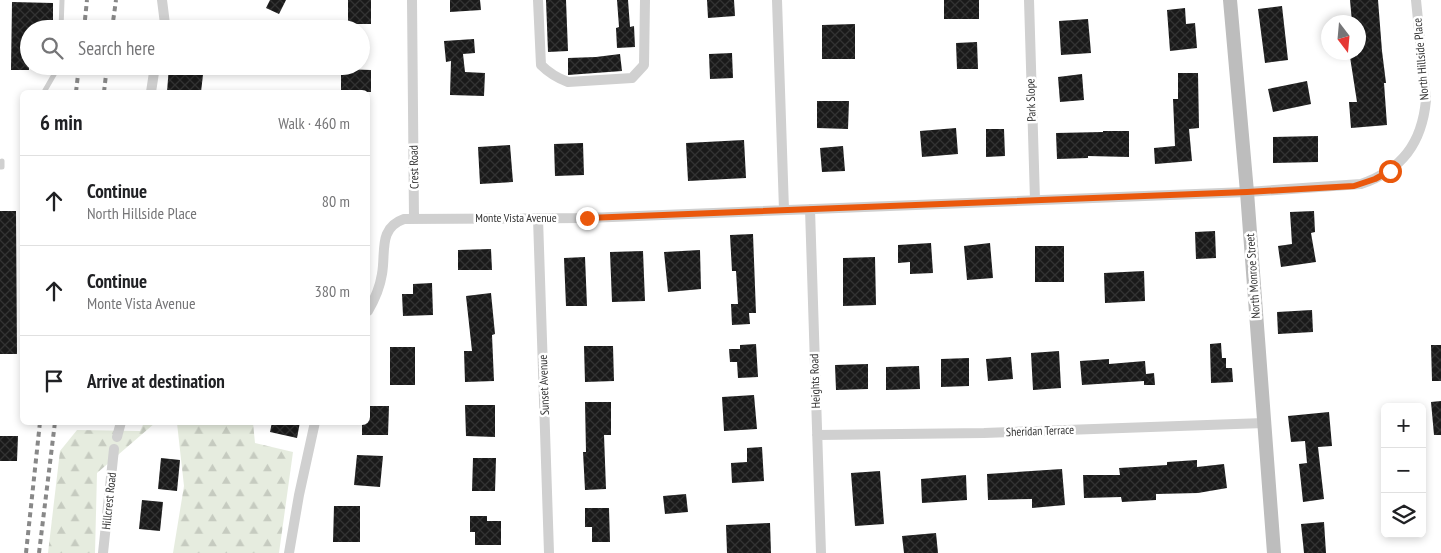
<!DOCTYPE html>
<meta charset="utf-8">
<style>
body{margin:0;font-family:"PT Sans Narrow",sans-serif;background:#f6f6f6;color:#202124}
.controls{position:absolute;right:15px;bottom:15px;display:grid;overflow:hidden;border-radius:8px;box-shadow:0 2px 8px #0003}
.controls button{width:45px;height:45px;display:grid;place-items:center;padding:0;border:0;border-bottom:1px solid #e0e0e0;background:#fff;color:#202124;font:25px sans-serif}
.compass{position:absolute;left:1321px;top:15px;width:45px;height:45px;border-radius:50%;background:#fff;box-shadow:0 2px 8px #0003;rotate:164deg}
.stop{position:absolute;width:15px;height:15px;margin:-11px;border:4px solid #ea580c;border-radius:50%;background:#fff}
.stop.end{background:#ea580c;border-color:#fff;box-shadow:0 1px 5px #0008}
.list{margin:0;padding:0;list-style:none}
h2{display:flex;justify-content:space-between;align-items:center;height:65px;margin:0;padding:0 20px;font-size:21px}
h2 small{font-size:16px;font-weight:400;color:#757577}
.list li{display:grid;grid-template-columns:32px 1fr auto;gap:15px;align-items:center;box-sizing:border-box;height:90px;padding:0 20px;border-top:1px solid #e0e0e0}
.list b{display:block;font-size:19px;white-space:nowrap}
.list p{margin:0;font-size:16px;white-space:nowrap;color:#757577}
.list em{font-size:16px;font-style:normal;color:#757577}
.icon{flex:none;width:28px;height:28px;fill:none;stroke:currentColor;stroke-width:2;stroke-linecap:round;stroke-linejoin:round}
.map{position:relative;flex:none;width:1441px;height:553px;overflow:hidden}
.search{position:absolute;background:#fff;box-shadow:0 2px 8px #0003;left:20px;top:20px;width:350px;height:55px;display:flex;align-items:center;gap:12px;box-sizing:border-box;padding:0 18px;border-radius:28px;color:#757577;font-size:19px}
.panel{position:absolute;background:#fff;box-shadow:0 2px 8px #0003;left:20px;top:90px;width:350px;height:335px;border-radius:8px}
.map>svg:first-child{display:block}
</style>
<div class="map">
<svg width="1441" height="553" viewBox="0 0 1441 553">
<defs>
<pattern id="forest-firs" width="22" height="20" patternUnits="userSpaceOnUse" patternTransform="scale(1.25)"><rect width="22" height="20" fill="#e6ecdf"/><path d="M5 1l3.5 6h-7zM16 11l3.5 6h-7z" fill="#c6cbc0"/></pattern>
<pattern id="building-cross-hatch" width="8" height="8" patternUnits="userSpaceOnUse" patternTransform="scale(1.25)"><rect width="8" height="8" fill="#1a1a1a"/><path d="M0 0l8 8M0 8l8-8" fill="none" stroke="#333"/></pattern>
</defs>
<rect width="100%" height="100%" fill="#fff"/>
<path fill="url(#forest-firs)" d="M144,423H155L97,473L95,553H48L60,451L77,430L140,431Z
M177,423H253L255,443L293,452L279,553H173L184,486Z"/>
<path fill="url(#building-cross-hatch)" d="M270,0H286L279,14L266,8Z
M348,0H371V24H348Z
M450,0H480L481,10L450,12Z
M546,0H566L568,51L548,52Z
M617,0H628L630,27L634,26L635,47L617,48L616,28L619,27Z
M707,0H734L735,16L708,18Z
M944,0H979V19H944Z
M1350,0H1378L1382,51L1386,83H1384L1387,125L1351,128L1349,102H1357L1350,57L1358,55V22H1352Z
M12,2L53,3V29H29V70H11Z
M1282,6L1288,60L1265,63L1258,9Z
M1185,8L1186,24L1195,23L1197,48L1170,51L1167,10Z
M1088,19L1091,53L1061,55L1059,21Z
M855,24V59H822V25Z
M474,39L475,53L463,54L465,72L485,73L484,96L450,95L451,61L446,62L444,41Z
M977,42L978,69H957L956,43Z
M732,53L733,78L710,79L709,54Z
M620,54L622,71L568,75V58L596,57Z
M169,66H204L201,92H167Z
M341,69L371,70V92H341Z
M1178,73H1198L1199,128L1189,129L1192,161L1155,164L1154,148L1175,146L1173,99H1178Z
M1082,74L1084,100L1060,102L1058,77Z
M1307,81L1311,104L1273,112L1268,89Z
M817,101H849L848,129L817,128Z
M956,128L958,154L922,157L920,131Z
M986,129H1004L1005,156L986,157Z
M1103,131H1129V157L1088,156V158L1057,159L1056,133L1103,132Z
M1318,136V162L1273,163V137Z
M744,140L746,178L688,181L686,143Z
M583,143L584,175L555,176L554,144Z
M510,145L513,182L480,184L478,147Z
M843,146L845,171L822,172L820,148Z
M0,211H16L17,354H0Z
M1314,211L1315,232L1311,233L1316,262L1281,267L1278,246L1292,244L1290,212Z
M1215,231L1216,258L1196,259L1195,232Z
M753,234L756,313H749L750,324L732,325L731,304H738L736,271H732L730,235Z
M931,243L933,273L910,274V262L898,263V245Z
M990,243L993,278L967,280L964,246Z
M1035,246H1064V282H1035Z
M491,249L492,270H458V250Z
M700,250L701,289L668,292L664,252Z
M643,251L645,301L612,302L610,252Z
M585,257L587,306H566L564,258Z
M875,257L876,305L843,306V258Z
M1144,271L1145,301L1105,303L1104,273Z
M432,283L433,315L403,316L402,294H413V284Z
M491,293L495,334L492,335L494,381L465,382L464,351H472L466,296Z
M1312,310L1313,332L1278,334L1277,312Z
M1221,343L1222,358H1226V368H1232L1233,382L1211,383L1210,344Z
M756,344L758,377L738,378L737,362H730L729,349H740V345Z
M1431,345H1441V381H1432Z
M584,346H613L614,381L585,382Z
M390,347H415V385H390Z
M1059,351L1061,388L1033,390L1031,353Z
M1011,357L1013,379L988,381L986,359Z
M969,358V386L941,387V359Z
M1109,359V364L1145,361L1146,374L1154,373L1155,385H1144V381L1082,385L1080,361Z
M868,364V389L836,390L835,365Z
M919,366L920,389L886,390V367Z
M754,395L757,429L724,431L722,397Z
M1441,401V435H1434L1431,402Z
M585,402H611V435H604L606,489L585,490L583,452H586Z
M465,405H495V437L466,436Z
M368,406H389L388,435H362V422H368Z
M1329,412L1332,446L1318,447L1324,499L1303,502L1299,464L1307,463L1305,441L1291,442L1288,416Z
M272,422H300L297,438L270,432Z
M0,436H18L17,461H0Z
M762,447L764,481L732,483L731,463L747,462V448Z
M357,455L383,456L380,487L354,485Z
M161,458L180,460L177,491L158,489Z
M473,458H496L495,491H472Z
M1197,460V467L1224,464L1227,488L1198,493L1156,494V500L1122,502L1121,497L1084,498L1083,475H1120L1119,468L1167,465V462Z
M1062,469L1065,505L1032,508V499L988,500L987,474Z
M880,471L884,524L855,526L851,473Z
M966,475L967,500L922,503L921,479Z
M686,494L688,512L665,514L663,496Z
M142,500L163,502L160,531L139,529Z
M334,506H360V542H333Z
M585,508H609L610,542H592V527H585Z
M470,516H487V521H501V545H475V532H470Z
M1324,522L1326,553H1304L1301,524Z
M770,523L771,553H727L726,525Z
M936,533L938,553H904L902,536Z"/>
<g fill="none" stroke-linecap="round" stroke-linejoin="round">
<path stroke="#d0d0d0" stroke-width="5" d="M61,29L62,0
M44,92L59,66
M0,167H2V161"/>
<path stroke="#d0d0d0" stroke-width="10" d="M162,0L165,24L163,29
M412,0L414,219
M538,0L541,65C549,73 557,78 568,82L632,78L644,65L645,0
M777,0L784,210
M1029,0L1035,200
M151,92L155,66
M810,209L821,553
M538,218L549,553
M368,311C375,299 380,287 382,274C386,252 378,228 404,219L587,218L1247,192L1361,184C1402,170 1422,143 1426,100L1416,0
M817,435L984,433L1264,423
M117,437L121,422
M103,553L114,449
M289,553L299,495L315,422"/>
<path stroke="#bdbdbd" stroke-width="14" d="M1230,0L1247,192L1274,553"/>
<path stroke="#888" stroke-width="4" stroke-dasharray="5 4" stroke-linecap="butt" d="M84,29L87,0
M112,29L116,0
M76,92L79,66
M104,92L107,66
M26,553L40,422
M39,553L55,422"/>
</g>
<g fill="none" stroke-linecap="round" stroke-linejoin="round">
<path stroke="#ea580c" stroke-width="6" d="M587,218L1247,192L1354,186L1375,179L1390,171"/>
</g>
<g text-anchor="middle" stroke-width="5" stroke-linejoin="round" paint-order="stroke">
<g font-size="12" fill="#333" stroke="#fff">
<text transform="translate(1421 59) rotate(-95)" y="4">North Hillside Place</text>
<text transform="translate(1031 100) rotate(-92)" y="4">Park Slope</text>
<text transform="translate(414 167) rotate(-91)" y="4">Crest Road</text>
<text x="516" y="222">Monte Vista Avenue</text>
<text transform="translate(1253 276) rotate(-94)" y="4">North Monroe Street</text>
<text transform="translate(815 381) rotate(-92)" y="4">Heights Road</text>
<text transform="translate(544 385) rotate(-92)" y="4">Sunset Avenue</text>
<text transform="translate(1040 431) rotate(-2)" y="4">Sheridan Terrace</text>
<text transform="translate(109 501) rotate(-84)" y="4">Hillcrest Road</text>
</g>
</g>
</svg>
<div class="controls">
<button>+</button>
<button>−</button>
<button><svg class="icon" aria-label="layers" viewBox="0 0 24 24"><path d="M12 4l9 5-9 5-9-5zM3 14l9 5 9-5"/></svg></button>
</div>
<svg class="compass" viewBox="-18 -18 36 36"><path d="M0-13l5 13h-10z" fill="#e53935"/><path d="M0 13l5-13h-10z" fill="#757577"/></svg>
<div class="stop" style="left:1390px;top:171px"></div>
<div class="stop end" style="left:587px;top:218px"></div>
<div class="search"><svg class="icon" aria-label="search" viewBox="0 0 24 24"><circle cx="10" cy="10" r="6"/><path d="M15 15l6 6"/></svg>Search here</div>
<section class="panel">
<h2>6 min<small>Walk · 460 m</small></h2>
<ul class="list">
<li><svg class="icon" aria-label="ahead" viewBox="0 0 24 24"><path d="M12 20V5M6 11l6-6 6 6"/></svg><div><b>Continue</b><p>North Hillside Place</p></div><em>80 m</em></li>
<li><svg class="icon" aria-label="ahead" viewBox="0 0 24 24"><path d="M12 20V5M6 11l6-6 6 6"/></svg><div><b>Continue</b><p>Monte Vista Avenue</p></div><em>380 m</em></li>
<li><svg class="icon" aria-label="arrive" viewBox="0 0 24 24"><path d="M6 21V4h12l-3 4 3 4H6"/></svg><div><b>Arrive at destination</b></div></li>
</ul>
</section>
</div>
